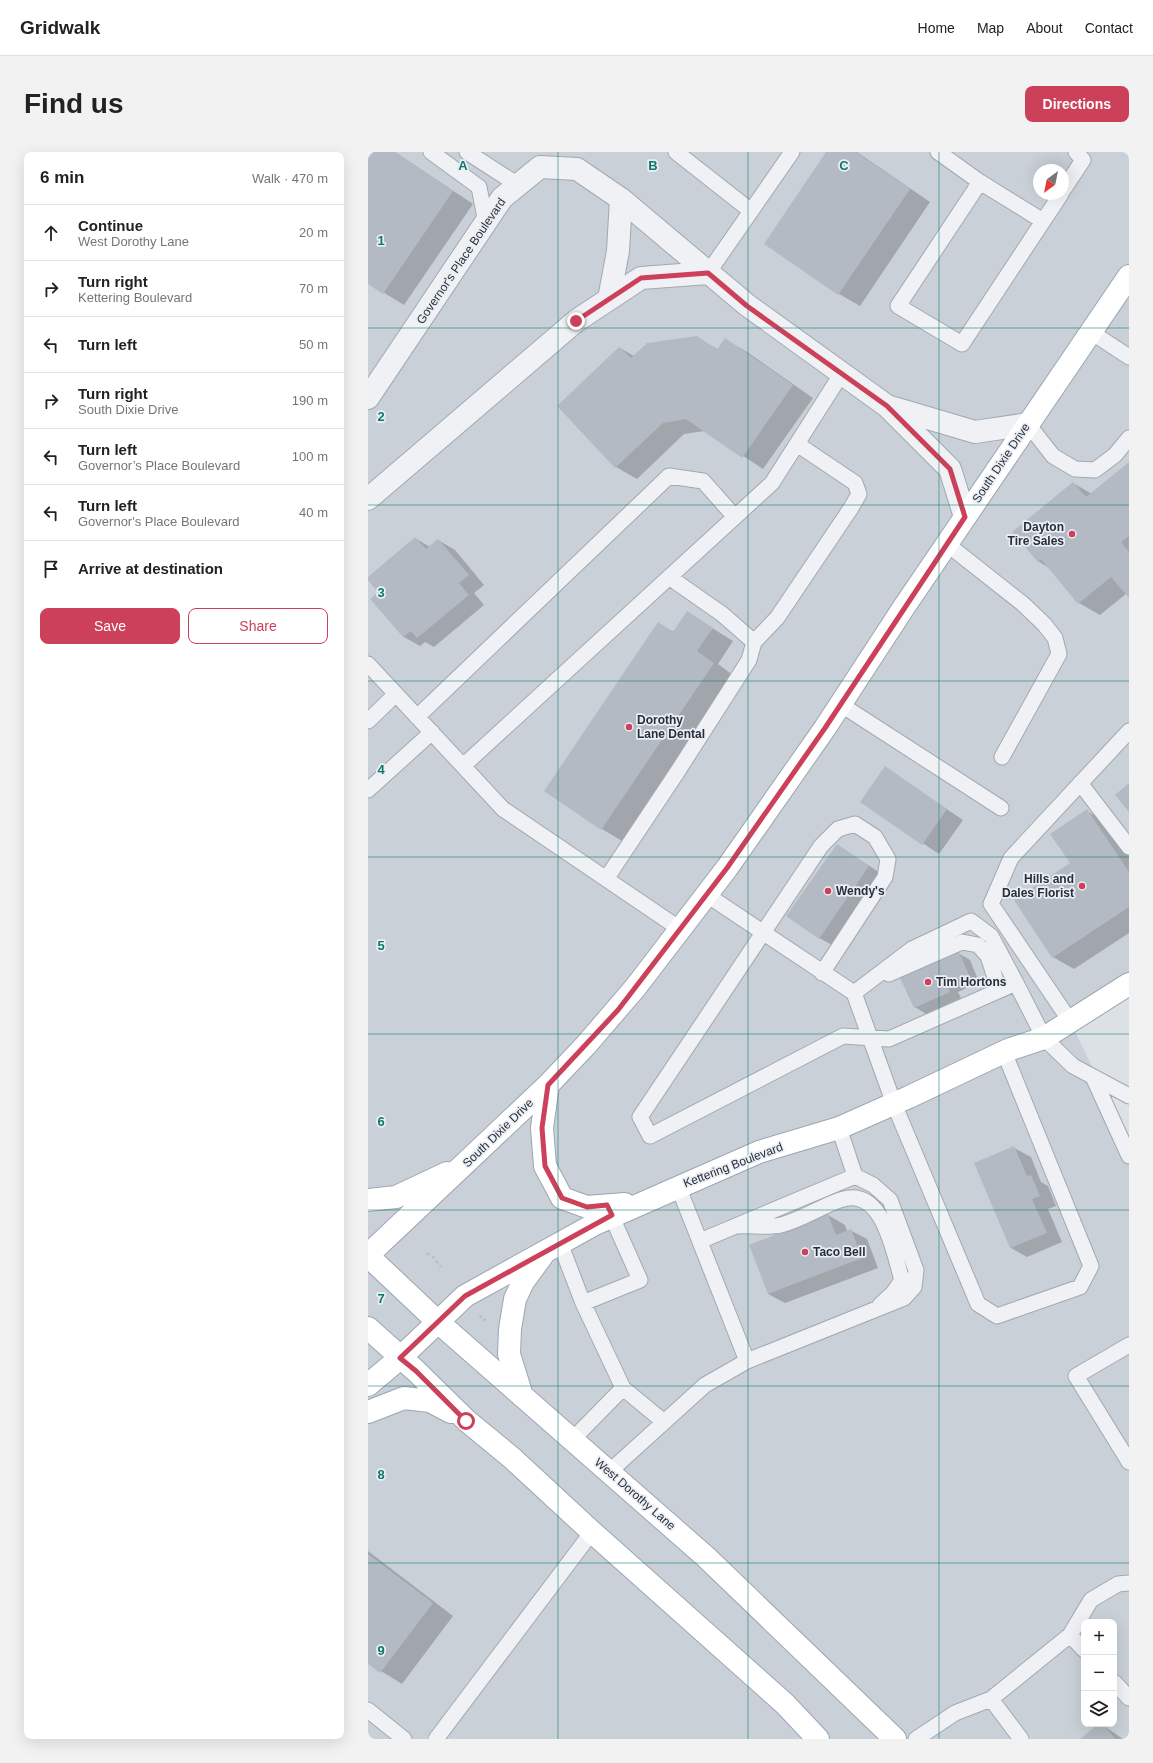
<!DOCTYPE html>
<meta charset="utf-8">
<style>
body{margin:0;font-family:Arial,sans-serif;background:#f2f2f2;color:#222}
.controls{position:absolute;right:12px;bottom:12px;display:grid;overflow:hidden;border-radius:8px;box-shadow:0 4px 16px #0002}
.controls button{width:36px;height:36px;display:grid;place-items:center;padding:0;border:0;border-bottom:1px solid #e0e0e0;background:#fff;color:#222;font:20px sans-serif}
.compass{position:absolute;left:665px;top:12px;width:36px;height:36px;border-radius:50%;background:#fff;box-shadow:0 4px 16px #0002;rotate:213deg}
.stop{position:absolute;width:12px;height:12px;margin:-9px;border:3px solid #cd4059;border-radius:50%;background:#fff}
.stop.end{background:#cd4059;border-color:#fff;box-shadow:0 1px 4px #0008}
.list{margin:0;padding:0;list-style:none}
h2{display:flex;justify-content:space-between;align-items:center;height:52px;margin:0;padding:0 16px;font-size:17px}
h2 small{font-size:13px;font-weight:400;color:#767676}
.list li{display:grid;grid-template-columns:26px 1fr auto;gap:12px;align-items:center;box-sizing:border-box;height:56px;padding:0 16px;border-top:1px solid #e0e0e0}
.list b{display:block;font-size:15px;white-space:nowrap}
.list p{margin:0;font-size:13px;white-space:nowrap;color:#767676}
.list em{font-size:13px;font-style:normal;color:#767676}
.actions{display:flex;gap:8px;padding:12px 16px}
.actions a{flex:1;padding:9px 0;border:1px solid #cd4059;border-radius:8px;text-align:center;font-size:14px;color:#cd4059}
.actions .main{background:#cd4059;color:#fff}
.icon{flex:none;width:22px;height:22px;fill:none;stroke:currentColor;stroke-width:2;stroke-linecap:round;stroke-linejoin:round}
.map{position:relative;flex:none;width:761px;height:1587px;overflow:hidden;border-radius:8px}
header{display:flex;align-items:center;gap:24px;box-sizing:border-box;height:56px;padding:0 20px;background:#fff;border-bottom:1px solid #e0e0e0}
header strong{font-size:19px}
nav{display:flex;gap:22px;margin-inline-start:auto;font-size:14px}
.intro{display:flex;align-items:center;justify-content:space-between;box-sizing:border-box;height:96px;padding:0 24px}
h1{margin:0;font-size:28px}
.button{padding:10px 18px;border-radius:8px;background:#cd4059;color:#fff;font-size:14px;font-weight:700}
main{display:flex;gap:24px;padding:0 24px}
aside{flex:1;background:#fff;border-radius:8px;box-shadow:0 4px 16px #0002}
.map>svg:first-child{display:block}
</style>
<header>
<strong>Gridwalk</strong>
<nav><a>Home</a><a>Map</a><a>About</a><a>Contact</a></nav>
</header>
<div class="intro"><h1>Find us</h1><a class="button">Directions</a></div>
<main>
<aside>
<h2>6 min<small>Walk · 470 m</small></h2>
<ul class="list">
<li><svg class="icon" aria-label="ahead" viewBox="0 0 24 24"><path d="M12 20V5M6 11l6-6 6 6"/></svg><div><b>Continue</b><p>West Dorothy Lane</p></div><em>20 m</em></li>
<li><svg class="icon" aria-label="right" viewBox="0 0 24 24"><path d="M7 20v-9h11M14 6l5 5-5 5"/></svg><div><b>Turn right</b><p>Kettering Boulevard</p></div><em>70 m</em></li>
<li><svg class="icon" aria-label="left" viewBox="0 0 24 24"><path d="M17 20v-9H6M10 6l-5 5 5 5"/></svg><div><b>Turn left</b></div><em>50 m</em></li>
<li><svg class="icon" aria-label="right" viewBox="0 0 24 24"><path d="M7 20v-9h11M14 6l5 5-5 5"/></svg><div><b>Turn right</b><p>South Dixie Drive</p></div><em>190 m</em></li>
<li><svg class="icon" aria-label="left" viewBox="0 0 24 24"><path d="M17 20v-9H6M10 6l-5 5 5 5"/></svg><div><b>Turn left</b><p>Governor’s Place Boulevard</p></div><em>100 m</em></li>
<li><svg class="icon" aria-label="left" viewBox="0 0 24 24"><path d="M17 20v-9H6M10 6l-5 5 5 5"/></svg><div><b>Turn left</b><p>Governor's Place Boulevard</p></div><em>40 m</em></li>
<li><svg class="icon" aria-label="arrive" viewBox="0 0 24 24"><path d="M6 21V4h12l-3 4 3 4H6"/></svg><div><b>Arrive at destination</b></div></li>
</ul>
<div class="actions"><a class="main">Save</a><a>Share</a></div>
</aside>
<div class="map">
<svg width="761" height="1587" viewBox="0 0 761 1587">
<rect width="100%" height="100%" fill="#dce1e6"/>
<path fill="#cad0d8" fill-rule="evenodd" d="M0,0H761V823L702,869L761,991V1587H0ZM671,18H695V42H671ZM716,1470H746V1572H716Z"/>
<path fill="#0003" d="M6,0H27L105,52L36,153L0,131V9Z
M459,0H489L562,50L492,154L471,142Z
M328,185L351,198L358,188L379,200L445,246L395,317L337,279L316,282L269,327L248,315L252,196L266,204Z
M761,311V444L759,441L732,463L711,451L681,416L670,409L705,331L724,342Z
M47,386L62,395L70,388L87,398L116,433L106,441L116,453L66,495L57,490L52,494L36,485L4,447L11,441L0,427Z
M320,461L365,489L350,512L366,524L254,689L234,677L291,472L306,480Z
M517,616L595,668L571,702L493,650Z
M719,659L740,671L761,702V781L706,817L685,805L703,711Z
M469,693L517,724L468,795L451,786Z
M590,801L602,808L611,830L590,840L593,846L558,862L547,855Z
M646,996L663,1005L673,1030L680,1034L688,1054L680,1057L694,1090L659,1105L643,1096Z
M460,1063L477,1073L479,1079L482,1078L499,1087L510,1116L417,1151L400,1142Z
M0,1399L85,1464L34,1532L0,1511Z
M729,1574L733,1576L736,1574L755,1587H714Z"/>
<path fill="#b4bac3" d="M5,0H27L85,39L15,142L0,132V7Z
M458,0H488L542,37L470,143L396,92Z
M329,184L349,198L357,186L425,233L374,306L318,267L295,271L247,316L189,254L251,195L263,206L279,191Z
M761,310V384L753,390L761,400V446L743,425L710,452L673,407L670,410L644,380L705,330L718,345Z
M47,385L58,397L70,387L101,423L91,431L101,443L49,486L43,479L35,485L2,447L10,440L0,428V425Z
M319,459L345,476L329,499L346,511L233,678L176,639L290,470L305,480Z
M517,614L579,657L554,693L492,650Z
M761,631V660L747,643Z
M719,657L761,720V755L684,806L646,748L702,711L682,682Z
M469,692L501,714L451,787L418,764Z
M591,800L601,823L579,833L582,840L546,856L532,826Z
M646,994L659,1024L663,1023L672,1044L664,1047L679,1081L642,1096L606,1011Z
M460,1062L468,1083L483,1077L494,1106L400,1142L381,1093Z
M0,1402L65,1451L12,1521L0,1512Z
M729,1573L732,1576L736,1573L747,1587H712Z"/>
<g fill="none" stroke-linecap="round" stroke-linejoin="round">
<defs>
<path id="lane" d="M63,0L111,35L118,71
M99,0L150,33
M308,0L383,59
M570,0L612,30L530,154L594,192L693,42
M612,30L675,69
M695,38L715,8L708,0
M340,121L424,0
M723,180L761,205
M660,272L685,304L707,317L727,318L747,303L761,286
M579,392L655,452L676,472L687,486L691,502L634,605
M386,490L409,466L483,356L491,342L487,331L429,292
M0,512L135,657L312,777
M472,552L633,656
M49,565L301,324L335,329L367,365
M0,569L28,542
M95,614L404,331L474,221
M712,631L761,695
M0,638L64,580
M238,727L308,622L381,508L386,490L354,462L301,425
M339,743L486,841L526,952L610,1152L629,1164L712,1135L723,1114L636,900
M454,821L517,725L520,707L507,685L487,672L470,677L453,694L272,965L282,984L475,884L521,887L648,831L676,886L705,914L761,944
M521,822L594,790L610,793L620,804L631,838
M486,841L544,797L603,769L623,784L648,831
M702,869L623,752L643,706L761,579
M725,925L761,1004
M370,1074C383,1073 400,1076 413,1073C433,1068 452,1055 472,1048C515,1033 525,1099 534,1128L525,1141L512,1153
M332,1089L487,1024
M192,1091L215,1151L272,1128L240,1056
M215,1151L255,1236
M761,1193L708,1224L761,1310
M379,1209L536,1146L546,1135L548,1118L522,1048L505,1033L487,1024L471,976
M204,1288L255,1236L296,1270
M241,1320L337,1233L379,1209L310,1034
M702,1483L716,1498
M746,1530L761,1546
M623,1547L653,1587
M0,1558L36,1587
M68,1587L224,1380
M548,1587L587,1561L623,1547L702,1483L723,1448L750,1432L761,1431"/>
<path id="street" d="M241,147L250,99L253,47
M0,246L134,46L172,15L209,17L253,47L379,153L519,254
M0,347L208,169L273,126L340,121
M597,365L582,317L519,254L607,280L660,272"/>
<path id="primary" d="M180,933L174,976L177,1014L194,1046L219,1055L257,1052
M0,1048L28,1045L79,1021
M0,1103L180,933L218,893L267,836L359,716L457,576L536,455L761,124
M0,1104L70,1170L338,1405L527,1587
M0,1176L48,1219L99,1269L144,1306L224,1380L417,1552L450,1587
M0,1233L32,1206L97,1144L227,1072L391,1000L471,976L541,945L640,898L676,886L761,832
M154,1244L141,1202L142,1177L147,1147L155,1130L174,1104
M0,1260L36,1246L62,1249L83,1260"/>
</defs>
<use href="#lane" stroke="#a2a8b0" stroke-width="17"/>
<use href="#street" stroke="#a2a8b0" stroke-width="24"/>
<use href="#primary" stroke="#9ca5b2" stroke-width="24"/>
<path stroke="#bbbfc5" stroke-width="2.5" stroke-dasharray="3 3" stroke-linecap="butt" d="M59,1101L65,1105L73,1115
M112,1163L115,1168L121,1167"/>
<use href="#lane" stroke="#eff1f5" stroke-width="15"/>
<use href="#street" stroke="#eff1f5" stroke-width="22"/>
<use href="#primary" stroke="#fff" stroke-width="22"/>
</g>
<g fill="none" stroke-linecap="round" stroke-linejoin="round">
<path stroke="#cd4059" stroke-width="5" d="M98,1269L48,1219L32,1206L97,1144L244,1063L239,1053L219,1055L194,1046L177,1014L174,976L180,933L250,858L359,716L457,576L597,365L582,317L519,254L379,154L340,121L273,126L208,169"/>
</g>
<path fill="none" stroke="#0f766e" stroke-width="1" stroke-opacity="0.55" d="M190,0V1587M380,0V1587M571,0V1587M0,176H761M0,353H761M0,529H761M0,705H761M0,882H761M0,1058H761M0,1234H761M0,1411H761"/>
<g fill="#cd4059" stroke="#ebeff4" stroke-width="1.5">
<circle cx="704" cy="382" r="4"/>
<circle cx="261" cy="575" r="4"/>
<circle cx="714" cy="734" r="4"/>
<circle cx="460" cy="739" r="4"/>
<circle cx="560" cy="830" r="4"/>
<circle cx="437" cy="1100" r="4"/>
</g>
<g text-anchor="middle" stroke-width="3.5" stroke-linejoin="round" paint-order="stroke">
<g font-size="12" fill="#262f3c" stroke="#ebeff4">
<text transform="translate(93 109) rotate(-56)" y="4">Governor's Place Boulevard</text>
<text transform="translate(633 311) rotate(-56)" y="4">South Dixie Drive</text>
<text transform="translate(130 981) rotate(-44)" y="4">South Dixie Drive</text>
<text transform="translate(365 1013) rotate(-21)" y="4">Kettering Boulevard</text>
<text transform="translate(267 1342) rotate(41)" y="4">West Dorothy Lane</text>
</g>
<g font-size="12" font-weight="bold" fill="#262f3c" stroke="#ebeff4" text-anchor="start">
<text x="696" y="379" text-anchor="end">Dayton<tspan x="696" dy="14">Tire Sales</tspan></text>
<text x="269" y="572">Dorothy<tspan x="269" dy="14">Lane Dental</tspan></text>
<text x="706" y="731" text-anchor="end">Hills and<tspan x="706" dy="14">Dales Florist</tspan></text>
<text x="468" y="743">Wendy's</text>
<text x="568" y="834">Tim Hortons</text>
<text x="445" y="1104">Taco Bell</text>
</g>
</g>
<g font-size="13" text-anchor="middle" font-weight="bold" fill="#0f766e" stroke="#ebeff4" stroke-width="3.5" stroke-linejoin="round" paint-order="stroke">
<text x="95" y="18">A</text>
<text x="285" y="18">B</text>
<text x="476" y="18">C</text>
<text x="13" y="93">1</text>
<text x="13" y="269">2</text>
<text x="13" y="445">3</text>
<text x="13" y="622">4</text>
<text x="13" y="798">5</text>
<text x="13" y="974">6</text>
<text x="13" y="1151">7</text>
<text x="13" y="1327">8</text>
<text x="13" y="1503">9</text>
</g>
</svg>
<div class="controls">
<button>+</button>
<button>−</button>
<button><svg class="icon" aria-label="layers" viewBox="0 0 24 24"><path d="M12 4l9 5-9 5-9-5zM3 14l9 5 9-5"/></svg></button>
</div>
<svg class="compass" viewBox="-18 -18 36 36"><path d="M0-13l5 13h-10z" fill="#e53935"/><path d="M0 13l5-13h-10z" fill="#767676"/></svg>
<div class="stop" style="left:98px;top:1269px"></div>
<div class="stop end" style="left:208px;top:169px"></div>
</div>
</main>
